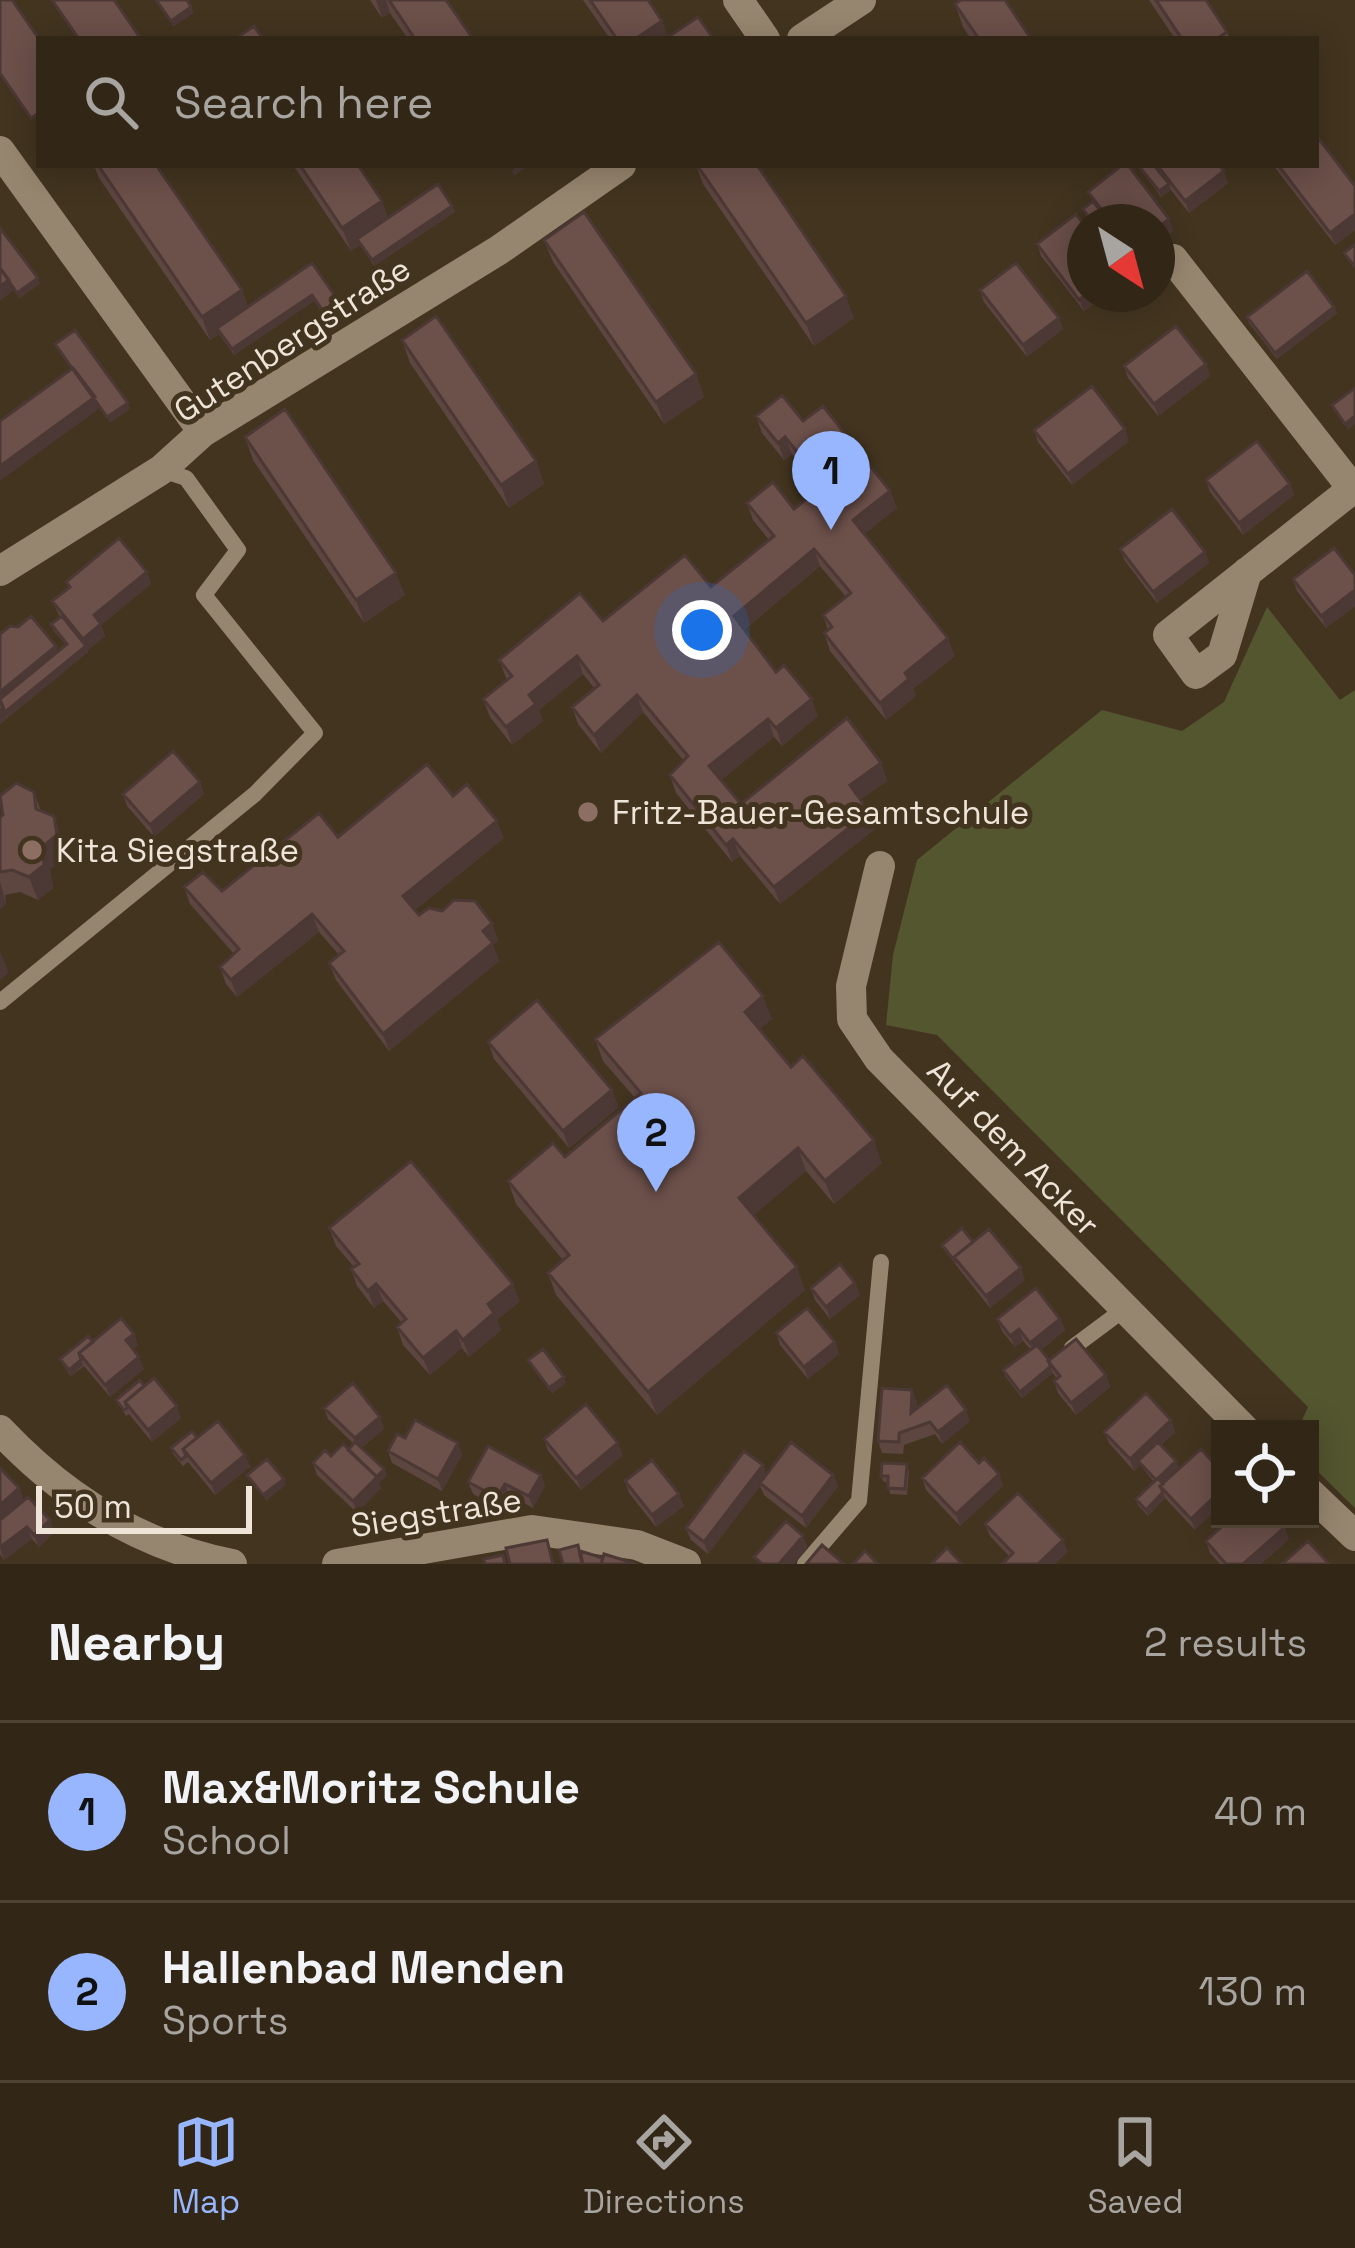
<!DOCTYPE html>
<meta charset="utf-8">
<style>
body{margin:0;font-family:"Space Grotesk",sans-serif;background:#3a2f20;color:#f1f3f6}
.controls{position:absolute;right:36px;bottom:36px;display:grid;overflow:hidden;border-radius:0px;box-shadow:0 6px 30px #0003}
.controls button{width:108px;height:108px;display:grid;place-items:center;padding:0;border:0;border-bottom:3px solid #4d4436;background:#322717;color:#f1f3f6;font:60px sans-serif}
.compass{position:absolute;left:1067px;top:204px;width:108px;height:108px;border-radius:50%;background:#322717;box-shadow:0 6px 30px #0003;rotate:144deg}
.scale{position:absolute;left:36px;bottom:30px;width:216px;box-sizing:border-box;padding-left:12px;border:6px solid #eee4d8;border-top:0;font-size:33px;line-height:42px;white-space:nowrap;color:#eee4d8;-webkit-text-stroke:9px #42341f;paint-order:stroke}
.you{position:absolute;left:702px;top:630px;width:42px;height:42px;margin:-30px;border:9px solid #fff;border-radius:50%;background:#1a73e8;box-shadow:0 0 0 18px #1a73e833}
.badge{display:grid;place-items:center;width:78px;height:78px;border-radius:50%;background:#97b6fd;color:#111;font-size:39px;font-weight:700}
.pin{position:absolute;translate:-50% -99px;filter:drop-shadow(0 3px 6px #0008)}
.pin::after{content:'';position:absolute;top:63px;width:42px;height:36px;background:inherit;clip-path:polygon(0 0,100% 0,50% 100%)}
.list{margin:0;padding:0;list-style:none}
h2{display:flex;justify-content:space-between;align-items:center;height:156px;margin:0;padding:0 48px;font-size:51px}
h2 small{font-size:39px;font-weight:400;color:#a8a5a1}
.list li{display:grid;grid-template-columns:78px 1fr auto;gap:36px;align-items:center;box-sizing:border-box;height:180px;padding:0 48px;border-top:3px solid #4d4436}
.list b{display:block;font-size:45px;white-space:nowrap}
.list p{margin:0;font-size:39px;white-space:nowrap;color:#a8a5a1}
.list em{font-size:39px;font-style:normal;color:#a8a5a1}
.icon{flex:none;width:66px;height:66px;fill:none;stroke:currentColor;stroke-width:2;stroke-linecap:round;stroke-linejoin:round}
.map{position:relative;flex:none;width:1355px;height:1564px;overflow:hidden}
.search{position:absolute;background:#322717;box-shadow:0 6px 30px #0003;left:36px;right:36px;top:36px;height:132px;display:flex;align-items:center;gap:30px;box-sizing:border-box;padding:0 42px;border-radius:0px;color:#a8a5a1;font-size:45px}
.sheet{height:516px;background:#322717}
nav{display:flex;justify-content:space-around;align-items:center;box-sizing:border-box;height:168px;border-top:3px solid #4d4436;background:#322717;font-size:33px;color:#a8a5a1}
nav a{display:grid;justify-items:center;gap:6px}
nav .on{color:#97b6fd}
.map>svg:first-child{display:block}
</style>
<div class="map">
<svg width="1355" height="1564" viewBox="0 0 1355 1564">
<rect width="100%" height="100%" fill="#42341f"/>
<path fill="#545630" d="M1267,607L1340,700L1355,690V1508L1310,1464V1429H1298L1308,1407L937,1035L886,1025L893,955L917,860L1102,710L1182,731L1224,702Z"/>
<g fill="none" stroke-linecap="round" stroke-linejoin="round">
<path stroke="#97866f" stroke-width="16" d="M0,1002L255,794L315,733L204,595L238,550L186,478L161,470
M1072,1348L1123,1310
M805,1564L859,1501L881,1262"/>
<path stroke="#97866f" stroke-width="30" d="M738,0L765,39
M802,39L861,0
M0,151L203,432
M1173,259L1353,489
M0,571L161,470L203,432L499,250L621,165
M1247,572L1222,655L1196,674L1168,635L1355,487
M880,866L851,986L852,1019L879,1059L1244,1429
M1310,1493L1355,1536"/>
<path stroke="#97866f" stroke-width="30" d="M0,1430C64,1498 140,1546 232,1564
M337,1564L532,1530L637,1545L686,1564"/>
</g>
<path fill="#5d4540" d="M370,0H446L473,39H408L390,13L382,18Z
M583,0H648L662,21L668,37L713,39H610Z
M1149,0H1206L1227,32L1230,39H1175Z
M955,4L1031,39H971L963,27Z
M94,165H156L242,290L248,307L312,263L344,312L329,323L314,301L234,355L219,334L210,340L99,178Z
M293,165H358L382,201L388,218L452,206L455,212L374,266L360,245L351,251Z
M696,165H757L854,318L814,346L703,184Z
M1138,165H1219L1228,183L1189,213L1171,190L1161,197Z
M1273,165H1316L1355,186V230L1335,245Z
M544,240L696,374L704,397L664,424L553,262Z
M1037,244L1085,294H1106L1084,311L1041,256Z
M980,290L1059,318L1063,329L1027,357L984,302Z
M1334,307L1337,313L1277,359L1249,323L1247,317Z
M402,340L536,461L544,484L509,508L410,363Z
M1206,364L1210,376L1158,416L1128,378L1124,366Z
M756,416L803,421L890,491L897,508L864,534L955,656L913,689L916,696L886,720L830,651L824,633L828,630L823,615L846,597L820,566L744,630L776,672L818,716L782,746L774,737L721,780L741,804L881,763L887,781L861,799L869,812L875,829L780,904L740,856L732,862L676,793L670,775L684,761L643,712L601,753L578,724L572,707L594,688L583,674L539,710L543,721L512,745L490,717L483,699L507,680L499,660L603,621L711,587L769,540L753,520L747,503L794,509L819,489L792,454L784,460L762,433Z
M1034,430L1129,441L1072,485L1038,442Z
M245,437L405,595L364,623L253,460Z
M1206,480L1290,484L1294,495L1243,535L1210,492Z
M1120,549L1205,552L1209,563L1157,603L1125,561Z
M147,572L151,584L101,625L105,636L88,650V652L0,724V634L58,652L66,645L53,630L51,624L60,617L52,601L69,588L66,582Z
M1355,575V606L1326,628L1297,591L1293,579Z
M34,792L41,811L62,839L65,858L50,869L53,888L38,900L20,892L5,895L6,904L0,909V817Z
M123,794H204L154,837L127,806Z
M453,796L504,838L415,910L419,915L492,923L498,941L493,945L499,961L389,1051L336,980L329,963L339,955L319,932L237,997L226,984L220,967L234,954L190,904L184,887L222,891L338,837Z
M772,1019L759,1029L791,1067L882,1163L834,1204L806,1171L753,1215L805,1290L657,1415L556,1295L548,1273L563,1260L516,1204L508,1181L565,1157L635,1098L603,1061L595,1039Z
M488,1042L619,1107L569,1148L494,1059Z
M329,1228L520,1301L497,1320L501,1330L469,1357L462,1348L430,1375L403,1345L397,1327L402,1323L383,1301L374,1308L357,1286L351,1269L354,1267L336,1246Z
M942,1245L1025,1280L990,1308L944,1250Z
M855,1283L860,1295L830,1319L815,1300L811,1288Z
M997,1319H1060L1065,1330L1041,1350L1049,1360L1106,1375L1110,1387L1076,1415L1058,1393L1054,1381L1057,1379L1053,1373L1022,1398L1005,1376L1003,1370L1031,1350L1023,1341L1015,1347L1002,1331Z
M776,1333L835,1342L839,1354L808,1379L780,1345Z
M134,1334L138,1345L133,1349L144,1369L110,1397L84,1366L71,1376L63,1365L60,1359L93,1342Z
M144,1386L181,1418L152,1442L129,1414L126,1416L116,1400Z
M917,1402L916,1408L970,1421L942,1444L935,1434L904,1445L903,1454L882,1453L878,1441Z
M324,1408L380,1417L384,1429L361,1448L387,1475L379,1483L381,1488L357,1513L317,1475L313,1463L348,1450L354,1444L328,1419Z
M1171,1420L1175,1432L1161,1445L1176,1461L1178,1467L1162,1482L1163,1484L1201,1449L1195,1530L1165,1498L1148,1516L1138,1505L1136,1499L1154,1482L1140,1465L1134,1471L1109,1443L1104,1432Z
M405,1438L462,1455L442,1491L392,1463L388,1451Z
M544,1439L623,1455L581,1490L548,1451Z
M171,1448L245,1455L250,1467L215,1495L188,1462L183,1466L173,1454Z
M979,1463L999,1474L1003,1486L960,1526L926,1490L922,1478Z
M763,1465L766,1475H833L838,1486L806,1528L764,1495L760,1486L708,1554L691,1540L686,1528Z
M0,1468L19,1488L23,1499L13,1509L54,1532L39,1547L32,1539L4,1560L0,1554Z
M909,1470L907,1495L890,1494L888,1482H884L881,1476Z
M541,1475L545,1486L533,1508L509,1495L501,1509L473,1494L468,1482Z
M625,1481L679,1494L684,1506L656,1527L629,1493Z
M985,1524L1068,1552L1010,1557L990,1536Z
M1289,1539L1261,1564H1220L1210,1553L1206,1541Z"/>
<path fill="#4c3834" d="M376,0H386L390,13L382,18Z
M191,7L194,13L173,27L171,21Z
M662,21L669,39H635Z
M519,165H530L514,176L512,170Z
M1224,171L1228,183L1189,213L1185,201Z
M1169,184L1171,190L1161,197L1159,191Z
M382,201L390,224L357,239L360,245L351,251L342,228Z
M452,206L455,212L374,266L372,260Z
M1355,214V230L1335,245L1330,233Z
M1169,219L1174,231L1157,243V228Z
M38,278L40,284L19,299L17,293Z
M9,280L13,291L0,301V286Z
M242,290L250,312L217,328L219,334L210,340L202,317Z
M1086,294H1106L1084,311L1079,300Z
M312,295L314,301L234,355L232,349Z
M846,296L854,318L814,346L806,323Z
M342,306L344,312L329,323L327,317Z
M1334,307L1337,313L1277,359L1275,353Z
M1059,318L1063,329L1027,357L1023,345Z
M1206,364L1210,376L1158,416L1154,404Z
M696,374L704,397L664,424L656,402Z
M95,397L99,409L0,481V466Z
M128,403L130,409L110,423L107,417Z
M1355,416V424L1348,430L1345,424Z
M1125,429L1129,441L1072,485L1068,474Z
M785,437L792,454L784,460L778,443Z
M536,461L544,484L509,508L501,485Z
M1290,484L1294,495L1243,535L1239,523Z
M890,491L897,508L860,538L853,520Z
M814,549L820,566L740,633L734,616Z
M1205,552L1209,563L1157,603L1153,592Z
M147,572L151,584L101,625L105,636L88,650V652L8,718L5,712L86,646L83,639L94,615Z
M396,573L405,595L364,623L356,600Z
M1355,590V606L1326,628L1321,616Z
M948,638L955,656L913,689L916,696L886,720L880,703L905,673Z
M56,646L60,658L0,706V692Z
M577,656L583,674L539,710L543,721L512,745L506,727L529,695Z
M637,695L643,712L601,753L594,735Z
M812,699L818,716L782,746L776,728Z
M3,706L7,718L0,724V709Z
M768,719L774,737L716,784L709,766Z
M881,763L887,781L857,802L850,785Z
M200,782L204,794L154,837L150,825Z
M869,812L875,829L780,904L774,887Z
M54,816L62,839L65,858L50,869L53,888L38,900L29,877Z
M497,821L504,838L410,914L403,896Z
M733,839L740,856L732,862L726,845Z
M0,881L6,904L0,909Z
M312,914L319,932L237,997L231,980Z
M492,923L498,941L493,945L499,961L389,1051L383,1034Z
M0,951L9,973L0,980Z
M763,996L772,1019L753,1034L745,1012Z
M612,1090L619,1107L569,1148L563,1131Z
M874,1140L882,1163L834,1204L825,1181Z
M798,1148L806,1171L747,1221L739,1198Z
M797,1267L805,1290L657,1415L648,1392Z
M1021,1268L1025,1280L990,1308L986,1296Z
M855,1283L860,1295L830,1319L826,1307Z
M376,1284L383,1301L374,1308L368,1291Z
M513,1284L520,1301L497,1320L501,1330L469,1357L463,1340L488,1304Z
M1060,1319L1065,1330L1035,1355L1030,1343Z
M1019,1329L1023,1341L1015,1347L1010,1336Z
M456,1331L462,1348L430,1375L423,1358Z
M134,1334L138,1345L130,1352L126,1340Z
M835,1342L839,1354L808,1379L804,1367Z
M139,1357L144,1369L110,1397L105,1385Z
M81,1360L83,1365L71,1376L69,1370Z
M1050,1367L1053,1373L1022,1398L1020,1392Z
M1106,1375L1110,1387L1076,1415L1071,1403Z
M564,1377L566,1383L552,1394L549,1388Z
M912,1390L917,1402L915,1425L911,1413Z
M177,1406L181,1418L152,1442L148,1430Z
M966,1410L970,1421L942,1444L938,1432Z
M380,1417L384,1429L359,1449L355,1438Z
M1171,1420L1175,1432L1141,1464L1138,1461L1140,1465L1134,1471L1130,1459Z
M458,1443L462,1455L442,1491L438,1479Z
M618,1443L623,1455L581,1490L576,1478Z
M245,1455L250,1467L215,1495L211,1483Z
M1176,1461L1178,1467L1158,1486L1156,1480Z
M763,1465L767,1477L708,1554L704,1542Z
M384,1469L387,1475L379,1483L381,1488L357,1513L353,1501Z
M999,1474L1003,1486L960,1526L956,1514Z
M541,1475L545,1486L533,1508L529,1496Z
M833,1475L838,1486L806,1528L802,1516Z
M284,1479L286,1485L266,1501L263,1495Z
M505,1484L509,1495L501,1509L497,1497Z
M19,1488L23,1499L0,1521V1505Z
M1220,1491V1507L1195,1530L1191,1519Z
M1163,1492L1165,1498L1148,1516L1146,1510Z
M679,1494L684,1506L656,1527L652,1515Z
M50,1520L54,1532L39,1547L34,1535Z
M27,1527L32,1539L4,1560L0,1547Z
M1285,1527L1289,1539L1261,1564H1243Z
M803,1536L808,1548L794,1564H779Z
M1063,1540L1068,1552L1055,1564H1038Z"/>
<path fill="#6c504a" stroke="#4c3834" stroke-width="3" d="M0,0H12L39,39V113L31,118L0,73Z
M52,0H114L141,39H79Z
M156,0H187L191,7L171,21Z
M389,0H446L473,39H415Z
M590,0H648L662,21L635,39H617Z
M961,0H1005L1031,39H979L955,4Z
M1156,0H1206L1227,32L1216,39H1182Z
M698,17L713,38L711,39H665Z
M254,26L263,39H235Z
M1316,135L1355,186V214L1330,233L1278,165H1316Z
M98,165H156L242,290L202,317Z
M300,165H358L382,201L342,228Z
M697,165H757L846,296L806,323Z
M1122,165H1128L1169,219L1157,228V222H1111L1088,192Z
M1138,165H1154L1169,184L1159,191Z
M1157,165H1219L1224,171L1185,201Z
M438,184L452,206L372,260L357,239Z
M1093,201L1108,221L1107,222H1092L1083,209Z
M584,212L696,374L656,402L544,240Z
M1076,214L1085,226L1086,294L1079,300L1037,244Z
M0,228L38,278L17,293L0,268Z
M1355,244V267L1344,253Z
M312,263L342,306L327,317L312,295L232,349L217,328Z
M1016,263L1059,318L1023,345L980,290Z
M0,268L9,280L0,286Z
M1307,271L1334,307L1275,353L1247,317Z
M436,316L536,461L501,485L402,340Z
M1176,326L1206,364L1154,404L1124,366Z
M75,330L128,403L107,417L55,344Z
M73,368L95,397L0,466V421Z
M1092,386L1125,429L1068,474L1034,430Z
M1355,388V416L1345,424L1332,405Z
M782,395L803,421L823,406L890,491L853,520L948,638L905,673L909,679L880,703L824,633L832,627L823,615L851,593L814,549L734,616L776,672L784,665L812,699L776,728L768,719L709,766L741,804L847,718L881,763L850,785L869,812L774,887L733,839L726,845L670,775L688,756L637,695L594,735L572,707L599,685L577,656L529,695L536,704L506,727L483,699L512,676L499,660L580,593L603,621L685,555L711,587L774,536L747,503L773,482L794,509L824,485L785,437L778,443L756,416Z
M285,409L396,573L356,600L245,437Z
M1257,441L1290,484L1239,523L1206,480Z
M1172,509L1205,552L1153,592L1120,549Z
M119,538L147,572L94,615L101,624L83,639L52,601L70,587L66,582Z
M1334,548L1355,575V590L1321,616L1293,579Z
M31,616L56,646L0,692V634L10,626L18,627Z
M62,616L86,646L5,712L0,699L67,644L51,624Z
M173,751L200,782L150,825L123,794Z
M427,764L453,796L467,784L497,821L403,896L419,915L429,908L442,911L454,900L475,901L492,923L483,931L493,943L383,1034L329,963L344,951L312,914L231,980L220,967L239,949L184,887L203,872L222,891L319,813L338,837Z
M16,783L34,792L36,809L54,816L57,835L42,847L44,865L29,877L12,870L0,872V817L3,815L0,796Z
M719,942L763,996L745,1012L791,1067L803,1056L874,1140L825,1181L798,1148L739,1198L797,1267L648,1392L548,1273L569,1255L508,1181L553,1143L565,1157L641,1093L595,1039Z
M537,1000L612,1090L563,1131L488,1042Z
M411,1161L513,1284L488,1304L494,1313L463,1340L456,1331L423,1358L397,1327L406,1319L376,1284L368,1291L351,1269L359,1264L329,1228Z
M962,1228L973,1242L954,1257L956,1263L942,1245Z
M989,1229L1021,1268L986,1296L954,1257Z
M840,1264L855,1283L826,1307L811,1288Z
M1036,1288L1060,1319L1030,1343L1019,1329L1010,1336L997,1319Z
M807,1308L835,1342L804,1367L776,1333Z
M121,1318L134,1334L126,1340L139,1357L105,1385L79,1353Z
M88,1336L93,1342L79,1353L81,1360L69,1370L60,1359Z
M1076,1339L1106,1375L1071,1403L1054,1381L1060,1376L1048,1361Z
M1037,1345L1049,1360L1050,1367L1020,1392L1003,1370Z
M543,1349L564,1377L549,1388L528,1360Z
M154,1378L177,1406L148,1430L125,1402Z
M140,1380L144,1386L125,1402L127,1408L124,1410L116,1400Z
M353,1383L380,1417L355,1438L324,1408Z
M947,1385L966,1410L938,1432L930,1422L899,1433V1442L878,1441L882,1388L912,1390L911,1413Z
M1146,1393L1171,1420L1130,1459L1104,1432Z
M586,1404L618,1443L576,1478L544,1439Z
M415,1420L458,1443L438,1479L388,1451L397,1434L405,1438Z
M218,1421L245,1455L211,1483L183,1449Z
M192,1431L197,1438L183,1449L186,1456L181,1460L171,1448Z
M355,1442L384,1469L375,1479L377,1477L348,1450Z
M791,1442L833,1475L802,1516L760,1483Z
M960,1442L979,1463L984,1458L999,1474L956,1514L922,1478Z
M1158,1442L1176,1461L1156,1480L1138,1461Z
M343,1444L377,1477L353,1501L313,1463L325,1450L331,1456Z
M488,1446L541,1475L529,1496L505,1484L497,1497L468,1482Z
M1201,1449L1220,1470V1491L1191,1519L1160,1486Z
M744,1451L763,1465L704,1542L686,1528Z
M267,1459L284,1479L263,1495L247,1475Z
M652,1460L679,1494L652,1515L625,1481Z
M882,1463L907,1464L905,1489L888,1488V1476H881Z
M0,1468L19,1488L0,1505Z
M1158,1478L1163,1484L1160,1486L1163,1492L1146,1510L1136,1499Z
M1018,1493L1063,1540L1038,1564H1002L1013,1553L985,1524Z
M28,1497L50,1520L34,1535L27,1527L0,1547V1520Z
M1230,1519H1280L1285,1527L1243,1564H1226L1206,1541Z
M786,1521L803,1536L779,1564H762L754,1557Z
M547,1540L553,1564H510L506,1548Z
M1308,1541L1329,1564H1282Z
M578,1545L582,1564H563L559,1550Z
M822,1545L844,1564H806Z
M947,1548L962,1564H931Z
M580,1551L603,1558L601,1564H583Z
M865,1551L878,1564H853Z
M604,1554L636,1564H601Z
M503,1555L505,1564H485L484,1559Z"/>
<g fill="#8d6e63" stroke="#42341f" stroke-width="4.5">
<circle cx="588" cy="812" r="12"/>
<circle cx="32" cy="850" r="12"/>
</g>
<g text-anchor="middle" stroke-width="10" stroke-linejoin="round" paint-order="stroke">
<g font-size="33" fill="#eee4d8" stroke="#42341f">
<text transform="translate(292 339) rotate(-33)" y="12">Gutenbergstraße</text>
<text transform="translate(1014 1147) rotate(46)" y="12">Auf dem Acker</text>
<text transform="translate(436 1512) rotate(-9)" y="12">Siegstraße</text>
</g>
<g font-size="33" fill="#eee4d8" stroke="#42341f" text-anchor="start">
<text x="612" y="824">Fritz-Bauer-Gesamtschule</text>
<text x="56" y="862">Kita Siegstraße</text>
</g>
</g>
</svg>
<div class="controls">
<button><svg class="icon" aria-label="locate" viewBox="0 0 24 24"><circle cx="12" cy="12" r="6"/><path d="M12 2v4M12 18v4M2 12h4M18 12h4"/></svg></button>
</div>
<svg class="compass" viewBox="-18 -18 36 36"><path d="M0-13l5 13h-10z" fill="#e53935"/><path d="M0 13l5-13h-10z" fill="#a8a5a1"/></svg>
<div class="scale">50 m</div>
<div class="you"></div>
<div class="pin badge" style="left:831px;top:530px">1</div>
<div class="pin badge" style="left:656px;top:1192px">2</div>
<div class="search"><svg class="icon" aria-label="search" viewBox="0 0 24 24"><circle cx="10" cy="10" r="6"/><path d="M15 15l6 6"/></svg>Search here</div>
</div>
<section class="sheet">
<h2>Nearby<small>2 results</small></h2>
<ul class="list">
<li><span class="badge">1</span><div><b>Max&amp;Moritz Schule</b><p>School</p></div><em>40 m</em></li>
<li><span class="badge">2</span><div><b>Hallenbad Menden</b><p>Sports</p></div><em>130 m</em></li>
</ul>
</section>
<nav>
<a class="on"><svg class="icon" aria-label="map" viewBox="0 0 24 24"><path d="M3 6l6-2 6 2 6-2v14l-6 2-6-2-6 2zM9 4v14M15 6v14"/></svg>Map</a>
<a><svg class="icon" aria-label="directions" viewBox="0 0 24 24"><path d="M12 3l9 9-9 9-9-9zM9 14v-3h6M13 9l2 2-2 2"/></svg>Directions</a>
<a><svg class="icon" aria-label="saved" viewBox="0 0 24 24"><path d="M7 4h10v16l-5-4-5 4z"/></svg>Saved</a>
</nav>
